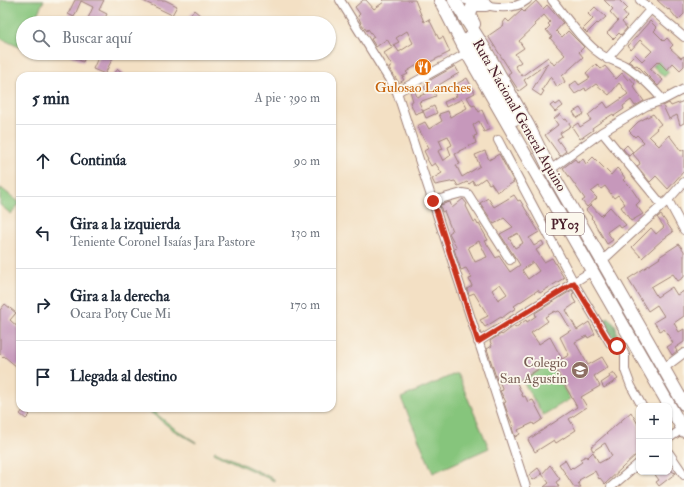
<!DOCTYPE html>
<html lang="es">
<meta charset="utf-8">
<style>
body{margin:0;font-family:"IM FELL Double Pica",serif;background:#f6f6f7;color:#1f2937}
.controls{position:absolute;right:12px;bottom:12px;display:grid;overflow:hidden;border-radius:8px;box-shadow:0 1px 3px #0004}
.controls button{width:36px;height:36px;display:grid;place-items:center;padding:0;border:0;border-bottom:1px solid #e0e1e3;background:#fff;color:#1f2937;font:20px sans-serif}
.stop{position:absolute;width:12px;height:12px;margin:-9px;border:3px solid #c8321e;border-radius:50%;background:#fff}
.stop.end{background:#c8321e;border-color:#fff;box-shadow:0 1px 4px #0008}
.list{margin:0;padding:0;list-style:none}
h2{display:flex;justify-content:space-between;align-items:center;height:52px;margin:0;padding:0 16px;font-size:17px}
h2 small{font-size:13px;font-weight:400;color:#747a83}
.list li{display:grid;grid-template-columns:26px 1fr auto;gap:12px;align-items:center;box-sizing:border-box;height:72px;padding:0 16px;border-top:1px solid #e0e1e3}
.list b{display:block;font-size:15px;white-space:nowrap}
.list p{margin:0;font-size:13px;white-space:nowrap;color:#747a83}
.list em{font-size:13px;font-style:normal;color:#747a83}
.icon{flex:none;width:22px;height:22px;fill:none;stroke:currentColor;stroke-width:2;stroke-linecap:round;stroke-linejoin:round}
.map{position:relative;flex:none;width:684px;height:487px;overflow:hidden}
.search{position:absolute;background:#fff;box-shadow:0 1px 3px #0004;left:16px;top:16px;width:320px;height:44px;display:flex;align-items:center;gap:10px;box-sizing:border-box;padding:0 14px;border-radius:22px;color:#747a83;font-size:15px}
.panel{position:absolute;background:#fff;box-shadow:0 1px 3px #0004;left:16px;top:72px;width:320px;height:340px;border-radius:12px}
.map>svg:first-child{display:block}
</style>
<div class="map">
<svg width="684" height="487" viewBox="0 0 684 487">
<rect width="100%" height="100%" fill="#fbf7ec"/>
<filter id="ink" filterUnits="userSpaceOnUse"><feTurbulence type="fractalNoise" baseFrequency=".025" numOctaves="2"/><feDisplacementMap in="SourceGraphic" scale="8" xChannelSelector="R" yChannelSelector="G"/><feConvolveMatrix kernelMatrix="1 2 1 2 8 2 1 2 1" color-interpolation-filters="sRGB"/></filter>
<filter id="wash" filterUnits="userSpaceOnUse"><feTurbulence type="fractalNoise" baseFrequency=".012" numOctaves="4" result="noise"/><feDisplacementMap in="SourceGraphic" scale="16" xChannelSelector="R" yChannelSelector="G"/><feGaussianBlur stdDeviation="0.9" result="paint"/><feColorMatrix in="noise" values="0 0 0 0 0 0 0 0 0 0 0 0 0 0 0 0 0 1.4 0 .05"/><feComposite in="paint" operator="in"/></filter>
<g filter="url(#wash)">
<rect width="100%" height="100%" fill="#f3e0c4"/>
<path fill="#86c57c" stroke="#687254" d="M0,0H44L33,23H23V45L21,48L0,38Z
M659,61L669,72L664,77L653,66Z
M1,188L20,203L11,214L0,205V189Z
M550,364L570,399L543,415L522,380Z
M457,373L489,448L433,473L401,398Z
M145,408H149L174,428L196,442V443L173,430Z
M215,451L274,479V481L214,453Z"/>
<path fill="#6caa6c" stroke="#5b644c" d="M608,317C615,322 618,330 617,340L614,338L612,335L608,333L601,320H606Z"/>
<g id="blocks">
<path fill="#c698bb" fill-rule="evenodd" d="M75,0H104L99,10L107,14L105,18L103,17L100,23H86L93,7L81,1L74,17L68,14Z
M141,0H165L177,6L172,15Z
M363,0H366L374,9L384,2L382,0H415L424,22L429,19L439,39L443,37L450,52L426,64L428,67L421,71L417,65L406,72L408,74L402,77L404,80L399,83L389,68L392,66L384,53L395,46L399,52L413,43L407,31L396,38L399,42L391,46L387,39L376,47L371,39L374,37L368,29L367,31L361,23L358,16L360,14L355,7Z
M604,0H619L627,8L623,12L627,17L622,22L627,28L621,35L619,33L613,39L607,33L618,21L610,12L613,9Z
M657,0H684V14L678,20L669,9L668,10Z
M536,1L543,9L547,5L563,23L556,31L562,37L568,31L584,47L579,52L583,57L562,76L565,82L557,87L551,76L542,90L544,91L541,96L532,90L548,63L524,80L527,85L519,91L509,76L508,74L511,72L488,36L504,25L503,23L506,19L509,22L522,10L524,12ZM544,15L550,22L548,24L550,26L546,30L552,37L550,38L565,55L554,65L548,57L522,76L515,66L521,62L515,54L524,48L519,41L536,25L534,24Z
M595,7L606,17L598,24L597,23L587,33L583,29L593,19L588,14Z
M194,10L201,16L196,23H184Z
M650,21L657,28L654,31L664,41L667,38L673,45L670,48L681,58L684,56V66L680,70L673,63L667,70L658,61L650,69L663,80L658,86L637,65L635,66L628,61L635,54L642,61L652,51L640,40L631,50L628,46Z
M66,53H85L84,56L85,57L83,62Z
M100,53H115L105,74L93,69Z
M596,64L601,69L605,66L616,79L622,73L628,80L630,78L635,84L633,86L644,101L635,106L631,100L623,106L624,109L614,116L613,114L602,121L592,128L593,130L580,139L572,127L578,123L580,127L591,120L588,115L604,102L608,108L628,94L619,83L609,95L596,84L586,91L585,88L575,94L569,86L576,81L579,85L590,78L586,73Z
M455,66L459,73L432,89L436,96L419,102L423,111L415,114L410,102L413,101L410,91L414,89L417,97L427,93L424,87L427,85L425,83Z
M118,69L126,76H112Z
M467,78L475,93L467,97L472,106L475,105L479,112L482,110L490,129L484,132L479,121L473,125L477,135L474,136L476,143L459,151V152L455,154L460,164L456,165L462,177L480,166L475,155L485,151L489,160L499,154L514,182L497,192L491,183L489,184L485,178L475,185L473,181L469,184L467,182L458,186L455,181L435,185L432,179L442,173L435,163L431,166L427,159H428L424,151L429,148L417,126L425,122L429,129L442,121L439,114L448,111L450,117L467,108L462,99L446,107L444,102L457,96L453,86ZM448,136L452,145L448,147L451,155L443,161L438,151L443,149L439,140Z
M684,101V123L680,125L677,115L669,119L663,106L669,103L671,106Z
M560,102L563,106L555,112L550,106L554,103L556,105Z
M434,106L437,113L426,118L423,111Z
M580,108L584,114L577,118L573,112Z
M560,114L564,120L566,119L571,126L560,133L562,136L557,139L566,151L560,156L545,135L558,125L554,119Z
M653,114L661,124L656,128L657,129L649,136L659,146L669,135L681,151L684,149V171L668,189L656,176L650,182L637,166L640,164L639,161L632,153L644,142L637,135L635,137L629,131L638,122Z
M627,145L633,152L629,156L623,149Z
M593,157L611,175L617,168L620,171L625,178L623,180L631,188L640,201L636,205L643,214L631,221L621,207L625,204L618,195L614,198L605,186L601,189L599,186L591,192L597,198L587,207L582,201L585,199L563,168L575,159L578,163L583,159L586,164Z
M514,195L518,201L520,200L539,232L529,238L534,246L542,241L544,245L536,250L544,262L552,258L564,278L540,293L538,290L514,306L516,308L507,314L502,318L501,317L485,327L480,320L488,316L474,293L469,295L467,289L472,286L469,279L472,278L466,268L461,270L454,249L457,248L449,233L452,231L444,211L442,212L440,205L450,202L452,208L463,199L467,204L466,206L474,222L476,221L478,225L479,224L488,240L485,241L496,258L499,256L510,272L520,265L500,234L513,227L504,218L494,224L480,203L488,198L494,207ZM518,233L523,243L515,248L509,238ZM479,241L487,257L475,262L468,247ZM533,262L539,271L528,279L522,270ZM500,284L507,294L498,300L492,290Z
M591,205L601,216L610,207L626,225L621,228L618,224L607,232L613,240L607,244L593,221H594L591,218L592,217L586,210Z
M661,215L673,232L662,240L642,258L632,247L651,228L656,234L664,227L657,217Z
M679,244L684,251V277L678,281L673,274L651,287L657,297L672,287L677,295L684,291V316L674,323L679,332L684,329V342L675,348L677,351L672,355L667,347L673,343L664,329L660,331L654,322L664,316L657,305L648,311L628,279L660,258L659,257Z
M572,290L574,293L572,294L573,298L576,303L566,310L577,330L589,322L595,334L588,338L587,336L575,342L588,365L602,357L608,367L594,376L600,386L581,397L587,407L569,419L576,430L556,443L554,440L535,452L528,440L577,407L551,361L517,383L523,397L525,396L528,402L533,400L543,419L534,425L533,423L518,430L520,434L515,437L512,428L514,427L509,417L504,403L506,402L500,391L503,390L498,379L497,380L487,349L492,346L490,341L501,334L502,335L514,326L515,328L526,320L527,322L536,316L535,313ZM555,311L556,312L559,311L561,313L571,330L560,337L569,355L562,359L550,337L539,344L531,333L548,321L545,317Z
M5,304L16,313L10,320L20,329V363L17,367L4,356L3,357L0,354V310Z
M613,372L618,379L604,388L601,383L610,377L609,375Z
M25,408H28L30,410L28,413L30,415L26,419L20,414Z
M631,412L639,426V452L605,484L600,478L599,479L595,471L579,480L580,481L578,483L581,487H574L559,464L565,460L570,469L572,467L573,468L582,462L580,459L586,456L587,458L593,452L599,463L612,456L605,443L593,451L591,447Z
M550,465L560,479L556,482L559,487H544L549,483L542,474Z
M669,467L673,472L676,473L659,486L656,482L659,480L653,472H669Z
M538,468L542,474L533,480L529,475Z"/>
</g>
</g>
<g filter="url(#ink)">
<use href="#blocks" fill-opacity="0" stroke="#9e8078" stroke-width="1"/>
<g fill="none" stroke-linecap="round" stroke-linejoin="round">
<path stroke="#d1b9a5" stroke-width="12" stroke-dasharray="12 6" stroke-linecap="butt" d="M446,0L463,27"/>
<defs>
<path id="minor" d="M340,0L397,92L526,487
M466,0C484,6 511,13 527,0
M552,0C565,16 583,42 599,53C607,60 618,61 627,67C640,76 653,88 663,100
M640,0L684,37
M607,59L651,9
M397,92L467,53
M602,132L662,205
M498,140L574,283L610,343L623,351L625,355V370L631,386L642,406
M550,170L602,132L646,106L663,100L684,89
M668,200L684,230
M433,201L462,193L468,194L510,260
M602,261L668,200L684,182
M478,342L592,271
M664,368L684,353
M669,438L684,428
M669,453L684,475
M611,487L639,463"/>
<path id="highway" d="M440,0L467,53L684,431
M454,0L485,49L528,125L550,170L684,404
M474,24L470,16L472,7L476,5H486
M469,38L515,119"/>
</defs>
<use href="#minor" stroke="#9e8078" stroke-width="10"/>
<use href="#highway" stroke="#9e8078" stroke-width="14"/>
<use href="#minor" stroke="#fff" stroke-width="8"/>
<use href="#highway" stroke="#fff" stroke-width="12"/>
</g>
</g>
<g fill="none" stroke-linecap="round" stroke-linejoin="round" filter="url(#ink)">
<path stroke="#c8321e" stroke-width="5" d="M433,201L478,342L574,283L610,343L617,346"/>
</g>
<defs>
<symbol id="restaurant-disc" viewBox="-11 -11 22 22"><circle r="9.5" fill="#e8710a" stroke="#fbf7ec"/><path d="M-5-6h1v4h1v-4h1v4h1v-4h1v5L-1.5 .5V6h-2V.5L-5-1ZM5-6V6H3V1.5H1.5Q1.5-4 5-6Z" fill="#fff"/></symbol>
<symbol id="school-disc" viewBox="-11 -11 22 22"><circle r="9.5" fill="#8d6e63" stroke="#fbf7ec"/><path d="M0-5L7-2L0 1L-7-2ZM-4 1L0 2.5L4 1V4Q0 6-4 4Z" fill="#fff"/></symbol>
</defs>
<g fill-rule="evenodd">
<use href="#restaurant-disc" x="413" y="57" width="20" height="20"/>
<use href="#school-disc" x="570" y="360" width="20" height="20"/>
</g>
<g text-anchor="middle" stroke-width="3.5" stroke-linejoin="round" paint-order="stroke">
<rect fill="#fbf7ec" stroke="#7f6065" stroke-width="1" x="546" y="213" width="38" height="22" rx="3"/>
<g font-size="13" font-weight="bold" fill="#4a1f2b">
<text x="565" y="229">PY03</text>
</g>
<g font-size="14" fill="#c56008" stroke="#fbf7ec">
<text x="423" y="92">Gulosao Lanches</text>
</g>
<g font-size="14" fill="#4a1f2b" stroke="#fbf7ec">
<text transform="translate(520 115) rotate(60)" y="5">Ruta Nacional General Aquino</text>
</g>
<g font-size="14" fill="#785e54" stroke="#fbf7ec" text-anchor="end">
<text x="567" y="367">Colegio<tspan x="567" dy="16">San Agustin</tspan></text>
</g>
</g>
</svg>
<div class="controls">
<button>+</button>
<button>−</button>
</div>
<div class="stop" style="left:617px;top:346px"></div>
<div class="stop end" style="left:433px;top:201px"></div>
<div class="search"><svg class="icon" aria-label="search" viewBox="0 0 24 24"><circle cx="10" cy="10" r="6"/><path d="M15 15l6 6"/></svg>Buscar aquí</div>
<section class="panel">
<h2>5 min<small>A pie · 390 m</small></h2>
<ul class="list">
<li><svg class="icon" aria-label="ahead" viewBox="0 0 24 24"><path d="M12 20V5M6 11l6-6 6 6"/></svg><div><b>Continúa</b></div><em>90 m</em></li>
<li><svg class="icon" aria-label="left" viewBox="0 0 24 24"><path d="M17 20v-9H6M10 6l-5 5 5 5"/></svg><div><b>Gira a la izquierda</b><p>Teniente Coronel Isaías Jara Pastore</p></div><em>130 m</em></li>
<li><svg class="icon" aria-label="right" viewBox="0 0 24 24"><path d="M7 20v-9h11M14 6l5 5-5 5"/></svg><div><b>Gira a la derecha</b><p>Ocara Poty Cue Mi</p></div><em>170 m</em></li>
<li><svg class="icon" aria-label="arrive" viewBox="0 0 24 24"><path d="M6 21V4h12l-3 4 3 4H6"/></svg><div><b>Llegada al destino</b></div></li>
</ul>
</section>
</div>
